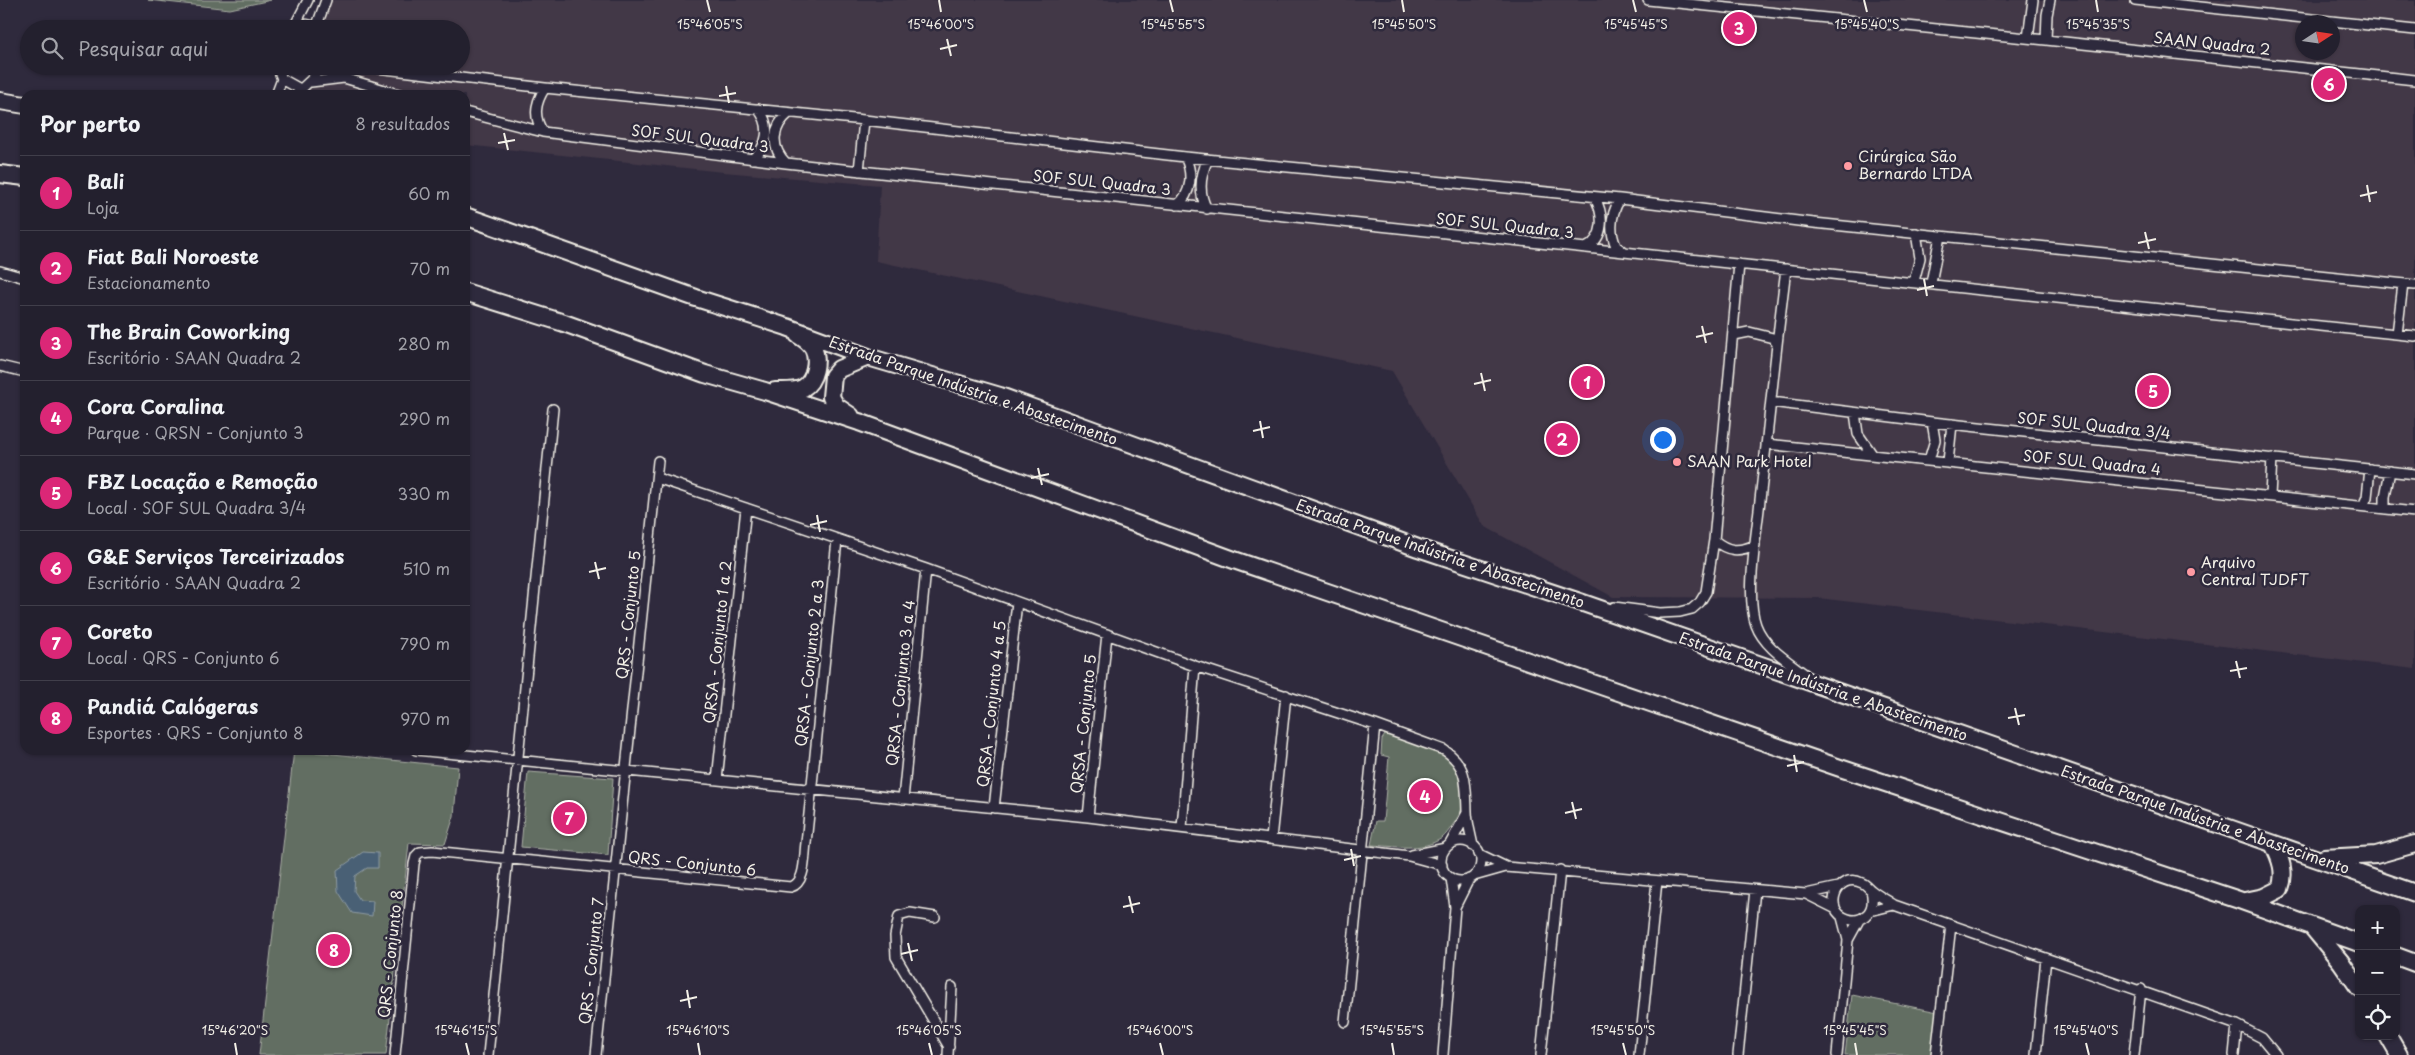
<!DOCTYPE html>
<html lang="pt">
<meta charset="utf-8">
<style>
body{margin:0;font-family:"Playpen Sans",sans-serif;background:#2f2d3a;color:#f1f3f6}
.controls{position:absolute;right:15px;bottom:15px;display:grid;overflow:hidden;border-radius:10px;box-shadow:0 1px 4px #0004}
.controls button{width:45px;height:45px;display:grid;place-items:center;padding:0;border:0;border-bottom:1px solid #403e4a;background:#23202e;color:#f1f3f6;font:25px sans-serif}
.compass{position:absolute;left:2295px;top:15px;width:45px;height:45px;border-radius:50%;background:#23202e;box-shadow:0 1px 4px #0004;rotate:78deg}
.you{position:absolute;left:1662px;top:439px;width:18px;height:18px;margin:-12px;border:4px solid #fff;border-radius:50%;background:#1a73e8;box-shadow:0 0 0 8px #1a73e833}
.badge{display:grid;place-items:center;width:32px;height:32px;border-radius:50%;background:#db2777;color:#fff;font-size:16px;font-weight:700}
.pin{position:absolute;translate:-50% -50%;border:2px solid #fff;box-shadow:0 1px 5px #0006}
.list{margin:0;padding:0;list-style:none}
h2{display:flex;justify-content:space-between;align-items:center;height:65px;margin:0;padding:0 20px;font-size:21px}
h2 small{font-size:16px;font-weight:400;color:#a3a3aa}
.list li{display:grid;grid-template-columns:32px 1fr auto;gap:15px;align-items:center;box-sizing:border-box;height:75px;padding:0 20px;border-top:1px solid #403e4a}
.list b{display:block;font-size:19px;white-space:nowrap}
.list p{margin:0;font-size:16px;white-space:nowrap;color:#a3a3aa}
.list em{font-size:16px;font-style:normal;color:#a3a3aa}
.icon{flex:none;width:28px;height:28px;fill:none;stroke:currentColor;stroke-width:2;stroke-linecap:round;stroke-linejoin:round}
.map{position:relative;flex:none;width:2415px;height:1055px;overflow:hidden}
.search{position:absolute;background:#23202e;box-shadow:0 1px 4px #0004;left:20px;top:20px;width:450px;height:55px;display:flex;align-items:center;gap:12px;box-sizing:border-box;padding:0 18px;border-radius:28px;color:#a3a3aa;font-size:19px}
.panel{position:absolute;background:#23202e;box-shadow:0 1px 4px #0004;left:20px;top:90px;width:450px;height:665px;border-radius:15px}
.map>svg:first-child{display:block}
</style>
<div class="map">
<svg width="2415" height="1055" viewBox="0 0 2415 1055">
<rect width="100%" height="100%" fill="#2f2a3d"/>
<filter id="ink" filterUnits="userSpaceOnUse"><feTurbulence type="fractalNoise" baseFrequency=".02" numOctaves="2"/><feDisplacementMap in="SourceGraphic" scale="10" xChannelSelector="R" yChannelSelector="G"/><feConvolveMatrix kernelMatrix="1 2 1 2 8 2 1 2 1" color-interpolation-filters="sRGB"/></filter>
<g filter="url(#ink)">
<path fill="#423747" fill-rule="evenodd" d="M319,0H2415V669L1818,598L1613,597L1484,526L1392,371L876,261L880,185L723,172L465,145V95H303L308,66H461V29H314ZM2302,22H2332V52H2302Z"/>
<path fill="#626e62" stroke="#abb0a5" d="M148,0H271L230,9Z
M1391,734C1405,739 1425,742 1438,751C1466,769 1473,800 1452,826C1449,830 1446,835 1442,838C1422,852 1394,846 1371,845L1376,821H1383L1389,757L1381,755L1382,739L1385,735Z
M294,750L458,767L454,816L445,844L409,843L386,1055H259Z
M528,772L613,778L608,855L521,847Z
M1852,995L1938,1012L1934,1055H1845Z"/>
<path fill="#4a6175" stroke="#8e9ba3" d="M363,852L378,853V868H367L355,876L354,891L360,900L373,901L372,916L352,913L338,891L337,870Z"/>
<g fill="none" stroke-linecap="round" stroke-linejoin="round">
<defs>
<path id="street" d="M1648,0L2046,40L2415,80
M2135,0L2415,30
M295,25L308,0
M316,28L326,0
M288,29C297,23 308,22 317,29
M2028,38L2033,0
M2046,40L2047,15L2050,0
M277,66L282,79L300,89
M359,66L545,88L864,120L1185,157L1620,199L1814,223L2415,285
M311,82L344,78L402,95
M276,95L282,79
M297,95C304,83 314,82 319,66
M465,112L543,132L786,163L2415,336
M543,132C533,117 535,103 545,88
M752,159C768,147 772,125 758,109
M786,163C770,147 772,127 789,113
M859,171L864,120
M1620,199C1611,214 1609,230 1616,246L1624,252
M1177,205C1192,194 1193,173 1185,157
M1207,209C1198,193 1200,176 1208,159
M1586,248C1605,238 1604,215 1595,198
M1786,269C1776,346 1769,423 1760,500C1757,533 1745,595 1756,625C1764,647 1788,661 1806,675
M0,271L25,278
M1914,281L1920,258L1916,233
M1931,283L1940,236
M2397,334L2403,284
M1734,335L1749,332L1773,338L1777,344
M0,366L25,372
M1771,402L1932,422L2415,474
M1855,413L1858,434L1872,454
M1766,444L2415,512
M1929,460L1935,440L1932,422
M1948,462L1952,424
M657,478L926,569L1195,666L1375,725L1444,750C1468,765 1466,786 1467,811C1467,822 1471,835 1473,846
M2270,496L2272,458
M2363,506L2367,497L2370,469
M2385,509V497L2390,471
M1714,540C1728,552 1739,552 1755,545
M1614,607L1660,613L1680,612L1692,609L1700,602L1706,592L1714,540L1739,264
M416,750L1088,817L1409,856L1442,865
M717,780L746,508
M903,799L926,569
M994,808L1017,602
M1088,817L1107,634
M1182,828L1195,666
M1271,839L1286,695
M1441 861a20 20 0 1 1 40 0a20 20 0 1 1-40 0Z
M1450,844L1467,813
M1412,855L1446,848
M1506,867L1806,894L1838,887
M1474,876L1506,867L1479,854
M1871,890C1873,899 1874,909 1866,915C1861,920 1854,921 1848,919C1821,911 1837,870 1862,883C1866,884 1868,888 1871,890C1878,896 1887,900 1894,905L2237,1025L2262,1038L2276,1055
M1806,894L1834,908
M1455,907L1469,879
M1870,911L1894,905
M935,917L910,913L899,916L895,936L896,957L949,1047
M1848,940L1859,920
M1345,1022L1375,725
M395,1055L414,864L416,856L420,852L432,851L791,887C806,883 804,856 806,843L837,540
M488,1055L553,409
M596,1055L658,461
M948,1055L952,987
M1443,1055L1455,907L1451,878
M1541,1055L1560,870
M1639,1055L1657,881
M1738,1055L1755,890
M1837,1055L1848,940L1842,917
M1936,1055L1951,925
M2036,1055L2046,958
M2134,1055L2141,989
M2234,1055L2237,1025"/>
<path id="highway" d="M0,101L25,105
M0,174L25,177
M465,216L696,298L787,327L868,357L1000,396L1418,548L1583,603L2415,893
M465,292L564,323L705,374L765,391L859,422L1234,560L1843,769L2242,901L2359,943
M775,391C784,391 795,392 803,388C815,381 819,360 813,348C809,342 803,338 798,335
M851,416L836,406L831,397L833,376L839,369L868,357
M2324,858L2376,855L2415,844
M2245,901L2264,897L2280,889C2286,873 2281,859 2273,844
M2312,927L2341,962L2359,988
M2396,956L2415,963
M2388,1036L2399,1055"/>
</defs>
<use href="#street" stroke="#f4f1e8" stroke-width="12"/>
<use href="#highway" stroke="#f4f1e8" stroke-width="20"/>
<use href="#street" stroke="#2f2a3d" stroke-width="9"/>
<use href="#highway" stroke="#2f2a3d" stroke-width="16"/>
</g>
</g>
<path fill="none" stroke="#f4f1e8" stroke-width="2" d="M707,0L710,12M939,0L941,12M1170,0L1173,12M1402,0L1404,12M1633,0L1636,12M1864,0L1867,12M2096,0L2098,12M947,39L951,56M940,49L957,45M726,86L729,103M719,96L736,93M504,133L508,150M498,143L515,140M2367,185L2370,202M2360,196L2377,192M2145,232L2149,249M2138,243L2156,239M1924,279L1927,296M1917,290L1934,286M1702,326L1706,343M1696,337L1713,333M1481,373L1485,391M1474,384L1491,380M1260,421L1263,438M1253,431L1270,427M1038,468L1042,485M1031,478L1049,474M817,515L820,532M810,525L827,521M595,562L599,579M589,572L606,568M2236,661L2240,678M2230,671L2247,668M2015,708L2019,725M2008,718L2025,715M1794,755L1797,772M1787,766L1804,762M1572,802L1576,819M1565,813L1582,809M1351,849L1354,866M1344,860L1361,856M1129,896L1133,913M1123,907L1140,903M908,943L912,961M901,954L918,950M687,990L690,1008M680,1001L697,997M235,1043L237,1055M466,1043L469,1055M698,1043L700,1055M929,1043L932,1055M1160,1043L1163,1055M1392,1043L1394,1055M1623,1043L1626,1055M1855,1043L1857,1055M2086,1043L2089,1055"/>
<g fill="#ff9aa2" stroke="#2f2a3d" stroke-width="2">
<circle cx="1848" cy="166" r="5"/>
<circle cx="1677" cy="462" r="5"/>
<circle cx="2191" cy="572" r="5"/>
</g>
<g text-anchor="middle" stroke-width="5" stroke-linejoin="round" paint-order="stroke">
<g font-size="15" fill="#f4f1e8" stroke="#2f2a3d">
<text transform="translate(2212 44) rotate(6)" y="5">SAAN Quadra 2</text>
<text transform="translate(700 139) rotate(7)" y="5">SOF SUL Quadra 3</text>
<text transform="translate(1102 183) rotate(6)" y="5">SOF SUL Quadra 3</text>
<text transform="translate(1505 226) rotate(6)" y="5">SOF SUL Quadra 3</text>
<text transform="translate(973 391) rotate(19)" y="5">Estrada Parque Indústria e Abastecimento</text>
<text transform="translate(2094 426) rotate(6)" y="5">SOF SUL Quadra 3/4</text>
<text transform="translate(2092 463) rotate(6)" y="5">SOF SUL Quadra 4</text>
<text transform="translate(1440 554) rotate(19)" y="5">Estrada Parque Indústria e Abastecimento</text>
<text transform="translate(629 615) rotate(-84)" y="5">QRS - Conjunto 5</text>
<text transform="translate(718 642) rotate(-84)" y="5">QRSA - Conjunto 1 a 2</text>
<text transform="translate(810 663) rotate(-84)" y="5">QRSA - Conjunto 2 a 3</text>
<text transform="translate(901 683) rotate(-84)" y="5">QRSA - Conjunto 3 a 4</text>
<text transform="translate(1823 687) rotate(19)" y="5">Estrada Parque Indústria e Abastecimento</text>
<text transform="translate(992 704) rotate(-84)" y="5">QRSA - Conjunto 4 a 5</text>
<text transform="translate(1084 724) rotate(-84)" y="5">QRSA - Conjunto 5</text>
<text transform="translate(2205 820) rotate(19)" y="5">Estrada Parque Indústria e Abastecimento</text>
<text transform="translate(692 864) rotate(6)" y="5">QRS - Conjunto 6</text>
<text transform="translate(391 954) rotate(-84)" y="5">QRS - Conjunto 8</text>
<text transform="translate(592 961) rotate(-84)" y="5">QRS - Conjunto 7</text>
</g>
<g font-size="15" fill="#f4f1e8" stroke="#2f2a3d" text-anchor="start">
<text x="1858" y="162">Cirúrgica São<tspan x="1858" dy="17">Bernardo LTDA</tspan></text>
<text x="1687" y="467">SAAN Park Hotel</text>
<text x="2201" y="568">Arquivo<tspan x="2201" dy="17">Central TJDFT</tspan></text>
</g>
</g>
<g font-size="12" text-anchor="middle" fill="#f4f1e8" stroke="#2f2a3d" stroke-width="5" stroke-linejoin="round" paint-order="stroke">
<text x="710" y="29">15°46'05"S</text>
<text x="941" y="29">15°46'00"S</text>
<text x="1173" y="29">15°45'55"S</text>
<text x="1404" y="29">15°45'50"S</text>
<text x="1636" y="29">15°45'45"S</text>
<text x="1867" y="29">15°45'40"S</text>
<text x="2098" y="29">15°45'35"S</text>
<text x="235" y="1035">15°46'20"S</text>
<text x="466" y="1035">15°46'15"S</text>
<text x="698" y="1035">15°46'10"S</text>
<text x="929" y="1035">15°46'05"S</text>
<text x="1160" y="1035">15°46'00"S</text>
<text x="1392" y="1035">15°45'55"S</text>
<text x="1623" y="1035">15°45'50"S</text>
<text x="1855" y="1035">15°45'45"S</text>
<text x="2086" y="1035">15°45'40"S</text>
</g>
</svg>
<div class="controls">
<button>+</button>
<button>−</button>
<button><svg class="icon" aria-label="locate" viewBox="0 0 24 24"><circle cx="12" cy="12" r="6"/><path d="M12 2v4M12 18v4M2 12h4M18 12h4"/></svg></button>
</div>
<svg class="compass" viewBox="-18 -18 36 36"><path d="M0-13l5 13h-10z" fill="#e53935"/><path d="M0 13l5-13h-10z" fill="#a3a3aa"/></svg>
<div class="you"></div>
<div class="pin badge" style="left:1587px;top:382px">1</div>
<div class="pin badge" style="left:1562px;top:439px">2</div>
<div class="pin badge" style="left:1739px;top:28px">3</div>
<div class="pin badge" style="left:1425px;top:796px">4</div>
<div class="pin badge" style="left:2153px;top:391px">5</div>
<div class="pin badge" style="left:2329px;top:84px">6</div>
<div class="pin badge" style="left:569px;top:818px">7</div>
<div class="pin badge" style="left:334px;top:950px">8</div>
<div class="search"><svg class="icon" aria-label="search" viewBox="0 0 24 24"><circle cx="10" cy="10" r="6"/><path d="M15 15l6 6"/></svg>Pesquisar aqui</div>
<section class="panel">
<h2>Por perto<small>8 resultados</small></h2>
<ul class="list">
<li><span class="badge">1</span><div><b>Bali</b><p>Loja</p></div><em>60 m</em></li>
<li><span class="badge">2</span><div><b>Fiat Bali Noroeste</b><p>Estacionamento</p></div><em>70 m</em></li>
<li><span class="badge">3</span><div><b>The Brain Coworking</b><p>Escritório · SAAN Quadra 2</p></div><em>280 m</em></li>
<li><span class="badge">4</span><div><b>Cora Coralina</b><p>Parque · QRSN - Conjunto 3</p></div><em>290 m</em></li>
<li><span class="badge">5</span><div><b>FBZ Locação e Remoção</b><p>Local · SOF SUL Quadra 3/4</p></div><em>330 m</em></li>
<li><span class="badge">6</span><div><b>G&amp;E Serviços Terceirizados</b><p>Escritório · SAAN Quadra 2</p></div><em>510 m</em></li>
<li><span class="badge">7</span><div><b>Coreto</b><p>Local · QRS - Conjunto 6</p></div><em>790 m</em></li>
<li><span class="badge">8</span><div><b>Pandiá Calógeras</b><p>Esportes · QRS - Conjunto 8</p></div><em>970 m</em></li>
</ul>
</section>
</div>
